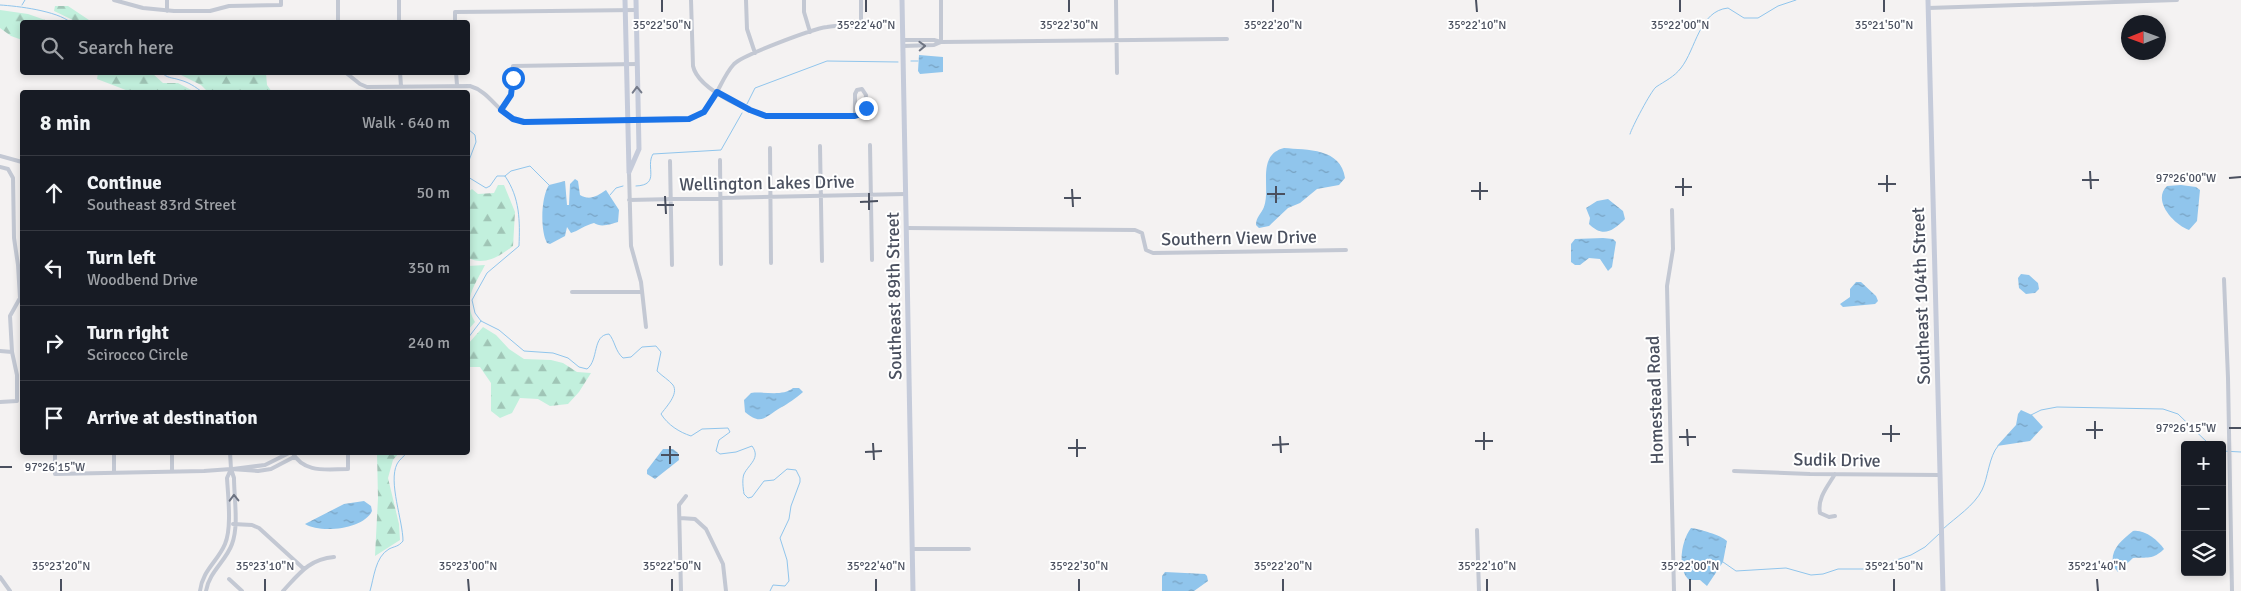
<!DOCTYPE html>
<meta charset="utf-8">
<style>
body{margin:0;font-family:Signika,sans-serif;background:#242831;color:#f1f3f6}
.controls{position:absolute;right:15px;bottom:15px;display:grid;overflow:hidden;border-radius:5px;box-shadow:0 2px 8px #0003}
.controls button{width:45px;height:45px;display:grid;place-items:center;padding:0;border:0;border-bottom:1px solid #363941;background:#171b24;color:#f1f3f6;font:25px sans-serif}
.compass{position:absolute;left:2121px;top:15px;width:45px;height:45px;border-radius:50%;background:#171b24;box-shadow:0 2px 8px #0003;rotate:269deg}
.stop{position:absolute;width:15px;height:15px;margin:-11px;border:4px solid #1a73e8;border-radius:50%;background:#fff}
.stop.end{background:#1a73e8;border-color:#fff;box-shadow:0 1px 5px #0008}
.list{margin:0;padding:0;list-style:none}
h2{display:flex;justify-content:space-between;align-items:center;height:65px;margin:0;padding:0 20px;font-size:21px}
h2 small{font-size:16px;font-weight:400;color:#9ea1a6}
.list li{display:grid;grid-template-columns:32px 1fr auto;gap:15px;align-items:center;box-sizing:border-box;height:75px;padding:0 20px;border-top:1px solid #363941}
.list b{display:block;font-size:19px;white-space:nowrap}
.list p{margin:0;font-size:16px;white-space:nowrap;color:#9ea1a6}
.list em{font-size:16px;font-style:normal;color:#9ea1a6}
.icon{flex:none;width:28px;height:28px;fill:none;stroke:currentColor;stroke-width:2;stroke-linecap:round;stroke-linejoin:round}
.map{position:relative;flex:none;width:2241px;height:591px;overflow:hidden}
.search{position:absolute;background:#171b24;box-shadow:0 2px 8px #0003;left:20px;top:20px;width:450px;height:55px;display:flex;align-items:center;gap:12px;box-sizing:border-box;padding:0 18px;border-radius:5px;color:#9ea1a6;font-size:19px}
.panel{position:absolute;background:#171b24;box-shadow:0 2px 8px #0003;left:20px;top:90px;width:450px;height:365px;border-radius:5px}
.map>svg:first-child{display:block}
</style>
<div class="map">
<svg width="2241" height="591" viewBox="0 0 2241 591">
<defs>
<pattern id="forest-firs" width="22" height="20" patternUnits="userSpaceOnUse" patternTransform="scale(1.25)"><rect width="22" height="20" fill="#c2f0dd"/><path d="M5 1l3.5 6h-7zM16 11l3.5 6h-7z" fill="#a0c5b6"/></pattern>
<pattern id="water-ripples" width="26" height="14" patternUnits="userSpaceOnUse" patternTransform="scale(1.25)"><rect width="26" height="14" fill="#90c5ec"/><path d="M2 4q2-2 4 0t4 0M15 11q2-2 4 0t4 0" fill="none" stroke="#78a2c2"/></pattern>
</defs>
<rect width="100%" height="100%" fill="#f4f2f2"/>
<path fill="url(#forest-firs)" d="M55,6H68L92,22H77L54,11Z
M0,10L28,14L51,22H22V40L11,36L0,28Z
M98,73H152L163,83H178L195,92H131L97,79Z
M167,73H266L267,85L272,92H208L201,85L179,74Z
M498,185H504L515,212L513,246C500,256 485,266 468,258V192L472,189L478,194L494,193Z
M485,265C475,285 462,300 475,322L468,330V266Z
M483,327L496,335L509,349L524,359L551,360L563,363L577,372L591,373L579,392L568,404L550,406L538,399L520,398L512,413L500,418L491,411V383L480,367H468V344Z
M377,453H399L393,460L388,478L399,524L400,540L375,556L378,498Z"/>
<path fill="url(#water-ripples)" d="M919,55L943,57V72L920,74L918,71Z
M1284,148C1307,150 1341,148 1345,178L1339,185L1317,189L1300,203L1288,208L1269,226L1259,228L1256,225C1256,217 1261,214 1264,207C1271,188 1256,155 1284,148Z
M575,179L578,181L580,195C590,201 597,196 606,190L619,210L618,222C611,224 601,228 594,223C585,225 578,231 571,233L567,227L565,236L550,244L547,243C540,230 541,197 549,185L565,181L567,205H569L570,184Z
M2181,185L2196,187L2200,190L2197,221L2189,230C2173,224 2152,200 2167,186Z
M1608,199L1623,211L1625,219C1613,231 1603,238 1589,224L1590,218L1586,208L1597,201Z
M1603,238L1613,239L1616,242L1612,267L1608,271L1600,259L1589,258L1580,265H1575L1571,262V244L1575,239Z
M2021,274L2029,275L2038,283L2039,289L2035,293L2026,294L2019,288L2018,278Z
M1856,282H1861L1876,296L1878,301L1875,304L1843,307L1840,304L1850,297V289Z
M793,388H799L803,392C795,399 789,403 780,408C765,417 761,426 745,412L744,400L751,393C764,391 782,397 793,388Z
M2021,410L2032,415L2043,427L2030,441L1997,446L2016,425L2018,414Z
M663,449H673L678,453L679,460L655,479L647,474V470Z
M364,501L371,506L372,511C364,529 321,534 305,524L344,504Z
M1691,528C1699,529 1721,535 1727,541L1723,562L1707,586L1700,580H1689C1677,569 1681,541 1691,528Z
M2133,531C2144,529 2158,540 2164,549C2153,560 2147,557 2133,558L2118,572L2113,566C2110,549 2121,541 2133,531Z
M1165,572L1205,574L1207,576L1208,581L1194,591H1162V576Z"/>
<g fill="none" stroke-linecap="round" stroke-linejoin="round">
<path stroke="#90c5ec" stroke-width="1" d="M0,5C18,6 57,11 70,22
M22,5L25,0
M911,61H918
M161,72C168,79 171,77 180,80C188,82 196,87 202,92
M747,104L755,88L827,61L898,62
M468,129L475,135L476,142L468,163
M1630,134C1632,127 1651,91 1656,87C1665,81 1674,77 1681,68C1696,49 1699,11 1728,8L1744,18H1758L1778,6L1796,0
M505,176L511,171L530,166L549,185
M468,177L486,188L490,186L497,176H505C520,198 520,221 519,246L487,273L472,300L475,313L481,321L499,330L524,351L553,353L568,358L579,367L587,369C599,360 592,335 609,334C615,341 615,351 623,358L631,357L642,347L656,346L661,352L657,371C662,376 669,380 673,385C679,394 666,407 661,414C668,425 679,432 691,436L702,429L728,428L730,432L719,440L716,451L720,454L736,452L752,446C761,458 749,464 744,474C742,479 743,488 744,494L748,498L752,497L764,481L774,480L787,469L796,470L800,478V482L791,506L789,519L780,538L787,560L789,581L785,586L773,585L770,591
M636,186C661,185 645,167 653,154L721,150L742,113
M610,195L616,188L623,186
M468,338L481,321
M2031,415L2041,410L2057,407L2163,409L2178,414L2210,445
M2222,451L2241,452
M1943,529C1956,517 1974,506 1982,490C1988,478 1989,456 1998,446
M1723,562L1736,571L1786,568L1811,575L1823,574L1838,569H1870L1911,555L1925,547L1939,534
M370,591C374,578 375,557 389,549C395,546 398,547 403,541C403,521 388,482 397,464C399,460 404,456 407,453L420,452"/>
<path stroke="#c3c8d3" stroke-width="4" d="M114,0L143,8L174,11H210L229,6L281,5V0
M167,0V11
M338,0V22
M399,0V22
M691,0L693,66C698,90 755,116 778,117L855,116L864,113L866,95L862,89L857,90L855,94V116
M746,0L747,29L755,53
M804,0V12L810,32
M941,0V42
M1116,0L1117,73
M1928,8L2177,0
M455,22V12L636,10
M903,40H934L941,42L1227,39
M903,46L934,45L941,42
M345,72L360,84L367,87L470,86C492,92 500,119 524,122L689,119C715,112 718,81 734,64C743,55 812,29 827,27C838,25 850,26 861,26V0
M400,72L401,86
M456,72L457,85
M501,110L511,95L513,66L637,64
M870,145L872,260
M820,146L822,261
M770,148L771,263
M0,156L22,162
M720,160L721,264
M670,161L672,265
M0,167L8,169L13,178L14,238L18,265L20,298L10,316L12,352L17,375V401L0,402
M629,172L631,246L641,282L646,327
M629,200L906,194
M1672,210L1673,249L1667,286L1674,591
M907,228L1135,230L1142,233L1146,250L1153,253L1346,250
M2224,279L2228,378L2232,591
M572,292H642
M0,351L12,352
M55,452V474L204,471L231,469L258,471L271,469L294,457
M114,452V473
M172,452V472
M292,452C304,474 327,469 348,469V452
M233,469L265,465L291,452
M1734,471L1810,474L1940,475
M1835,474C1828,486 1817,498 1820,513L1829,517L1835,516
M680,518L695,519L706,529L723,564L726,591
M233,524L252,525L259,528L304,569
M1477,530L1479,591
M912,549H969
M0,577L10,591
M229,579L242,591
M200,591C202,571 218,561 225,544C232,528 228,496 227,478L231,469
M206,591C209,572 226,561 232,544C239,525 234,498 234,478L231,469L230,452
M283,591C299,574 309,559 334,557
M681,591L679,505L686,496"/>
<path stroke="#c5cbda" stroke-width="5" d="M625,0L629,171
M902,0L913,591
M1928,0L1943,591
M629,172L639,149L636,0"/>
</g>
<defs><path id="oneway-chevron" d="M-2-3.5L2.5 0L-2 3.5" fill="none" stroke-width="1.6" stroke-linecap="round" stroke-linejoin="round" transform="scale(1.25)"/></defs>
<g stroke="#6e7482">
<use href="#oneway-chevron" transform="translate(922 46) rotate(-2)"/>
<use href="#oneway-chevron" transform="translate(234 498) rotate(-91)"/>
</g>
<use stroke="#757b8a" href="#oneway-chevron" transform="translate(637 90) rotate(-91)"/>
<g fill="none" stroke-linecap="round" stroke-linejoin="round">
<path stroke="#1a73e8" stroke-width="6" d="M513,78L511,95L501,110L513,119L524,122L689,119L704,112L717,92L750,110L766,116H855L864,113L866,108"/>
</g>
<path fill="none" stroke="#4a505f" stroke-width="2" d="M662,0V12M866,0V12M1069,0V12M1273,0V12M1476,0L1477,12M1680,0V12M1884,0V12M2090,171L2091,189M1887,175V192M1683,178V196M2229,178L2241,177M2082,180H2099M1480,182V200M1878,184H1896M1276,186V203M1675,187H1692M1072,189L1073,207M1471,191H1488M869,193V210M1267,194H1285M665,196L666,214M1064,198H1081M860,202L878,201M657,205H674M2095,421V439M1891,425V442M2229,428H2241M1687,429L1688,446M2086,430H2103M1484,432V450M1882,434H1900M1280,436L1281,453M1679,437H1696M1077,439V457M1475,441H1493M873,443L874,460M1272,445L1289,444M670,446V464M1068,448H1086M865,452L882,451M661,455H679M0,467H12M61,579V591M265,579V591M468,579L469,591M672,579V591M876,579V591M1079,579V591M1283,579V591M1487,579V591M1690,579V591M1894,579V591M2097,579L2098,591"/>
<g text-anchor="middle" stroke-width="4" stroke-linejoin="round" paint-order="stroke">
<g font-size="18" fill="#4a505f" stroke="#fff">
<text transform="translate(767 183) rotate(-1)" y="6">Wellington Lakes Drive</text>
<text transform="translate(1239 238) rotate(-1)" y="6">Southern View Drive</text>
<text transform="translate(894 296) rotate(-91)" y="6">Southeast 89th Street</text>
<text transform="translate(1921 296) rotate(-92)" y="6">Southeast 104th Street</text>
<text transform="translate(1655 400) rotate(-92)" y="6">Homestead Road</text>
<text transform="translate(1837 460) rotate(1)" y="6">Sudik Drive</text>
</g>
</g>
<g font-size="12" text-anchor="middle" fill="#4a505f" stroke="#fff" stroke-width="4" stroke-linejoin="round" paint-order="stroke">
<text x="662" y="29">35°22'50"N</text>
<text x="866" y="29">35°22'40"N</text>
<text x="1069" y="29">35°22'30"N</text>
<text x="1273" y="29">35°22'20"N</text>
<text x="1477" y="29">35°22'10"N</text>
<text x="1680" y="29">35°22'00"N</text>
<text x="1884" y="29">35°21'50"N</text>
<text x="2186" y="182">97°26'00"W</text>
<text x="2186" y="432">97°26'15"W</text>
<text x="55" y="471">97°26'15"W</text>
<text x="61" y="570">35°23'20"N</text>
<text x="265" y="570">35°23'10"N</text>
<text x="468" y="570">35°23'00"N</text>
<text x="672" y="570">35°22'50"N</text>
<text x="876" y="570">35°22'40"N</text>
<text x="1079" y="570">35°22'30"N</text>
<text x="1283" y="570">35°22'20"N</text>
<text x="1487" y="570">35°22'10"N</text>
<text x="1690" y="570">35°22'00"N</text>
<text x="1894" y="570">35°21'50"N</text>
<text x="2097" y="570">35°21'40"N</text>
</g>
</svg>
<div class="controls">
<button>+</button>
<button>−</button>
<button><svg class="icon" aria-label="layers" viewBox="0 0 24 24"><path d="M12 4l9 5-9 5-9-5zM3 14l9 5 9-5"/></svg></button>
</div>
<svg class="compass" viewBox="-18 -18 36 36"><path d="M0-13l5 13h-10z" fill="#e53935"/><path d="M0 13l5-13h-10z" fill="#9ea1a6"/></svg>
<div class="stop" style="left:513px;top:78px"></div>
<div class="stop end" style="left:866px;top:108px"></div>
<div class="search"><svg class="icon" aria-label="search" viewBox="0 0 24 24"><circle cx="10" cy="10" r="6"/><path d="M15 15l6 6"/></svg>Search here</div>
<section class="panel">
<h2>8 min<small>Walk · 640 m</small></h2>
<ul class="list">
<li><svg class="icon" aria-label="ahead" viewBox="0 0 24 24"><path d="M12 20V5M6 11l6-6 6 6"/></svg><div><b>Continue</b><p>Southeast 83rd Street</p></div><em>50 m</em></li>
<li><svg class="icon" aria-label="left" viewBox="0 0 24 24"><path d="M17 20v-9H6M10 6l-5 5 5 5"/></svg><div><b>Turn left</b><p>Woodbend Drive</p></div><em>350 m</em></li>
<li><svg class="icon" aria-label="right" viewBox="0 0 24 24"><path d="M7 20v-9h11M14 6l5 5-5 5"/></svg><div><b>Turn right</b><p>Scirocco Circle</p></div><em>240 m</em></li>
<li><svg class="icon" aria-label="arrive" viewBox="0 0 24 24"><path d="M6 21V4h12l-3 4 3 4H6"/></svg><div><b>Arrive at destination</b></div></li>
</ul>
</section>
</div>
